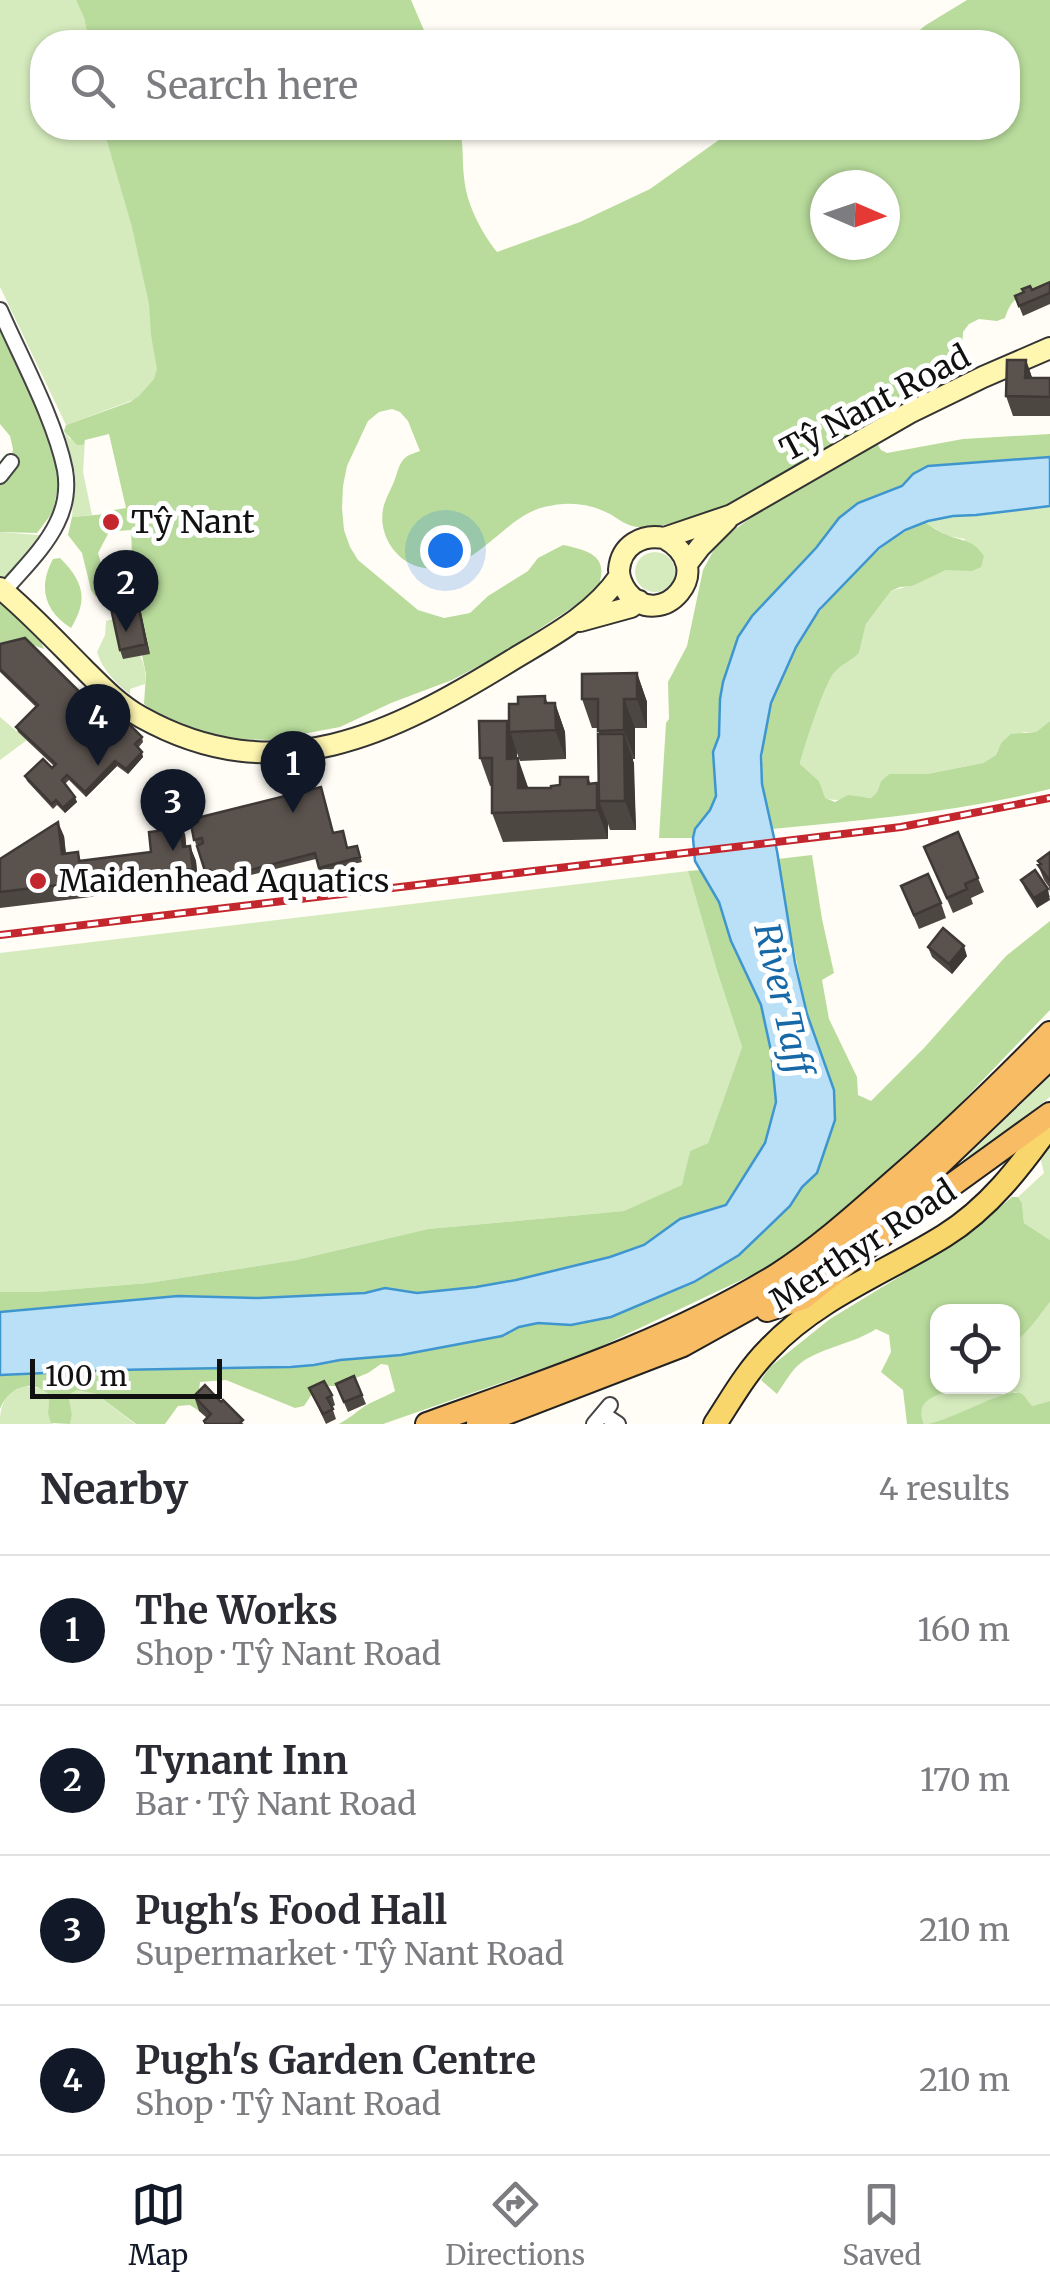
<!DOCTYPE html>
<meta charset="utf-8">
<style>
body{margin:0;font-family:Merriweather,serif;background:#f2f2f3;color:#2b2b33}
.controls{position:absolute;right:30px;bottom:30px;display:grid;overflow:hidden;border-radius:20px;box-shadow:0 2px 8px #0004}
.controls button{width:90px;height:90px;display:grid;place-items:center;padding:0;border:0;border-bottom:2px solid #e1e1e2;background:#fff;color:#2b2b33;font:50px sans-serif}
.compass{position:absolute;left:810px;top:170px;width:90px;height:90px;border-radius:50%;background:#fff;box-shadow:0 2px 8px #0004;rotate:92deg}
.scale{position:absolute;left:30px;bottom:25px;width:192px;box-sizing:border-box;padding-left:10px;border:5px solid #111;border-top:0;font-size:28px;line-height:35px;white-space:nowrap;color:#111;-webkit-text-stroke:8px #fff;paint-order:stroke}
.you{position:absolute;left:445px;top:550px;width:35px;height:35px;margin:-25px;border:8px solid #fff;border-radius:50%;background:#1a73e8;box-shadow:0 0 0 15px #1a73e833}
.badge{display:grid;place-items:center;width:65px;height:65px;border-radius:50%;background:#111827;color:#fff;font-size:32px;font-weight:700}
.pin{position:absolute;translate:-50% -82px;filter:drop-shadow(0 2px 5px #0008)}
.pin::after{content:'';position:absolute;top:52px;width:35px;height:30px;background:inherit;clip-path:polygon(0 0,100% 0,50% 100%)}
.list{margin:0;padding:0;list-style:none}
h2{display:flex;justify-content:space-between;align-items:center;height:130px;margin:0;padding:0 40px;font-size:42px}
h2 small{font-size:32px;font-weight:400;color:#7c7c81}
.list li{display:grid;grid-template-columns:65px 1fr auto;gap:30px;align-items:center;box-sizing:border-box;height:150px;padding:0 40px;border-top:2px solid #e1e1e2}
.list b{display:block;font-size:38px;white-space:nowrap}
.list p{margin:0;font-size:32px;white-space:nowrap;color:#7c7c81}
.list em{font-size:32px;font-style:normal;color:#7c7c81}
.icon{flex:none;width:55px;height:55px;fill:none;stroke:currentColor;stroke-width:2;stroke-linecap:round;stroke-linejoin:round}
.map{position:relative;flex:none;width:1050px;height:1424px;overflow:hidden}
.search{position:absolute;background:#fff;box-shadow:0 2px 8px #0004;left:30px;right:30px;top:30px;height:110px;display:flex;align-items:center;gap:25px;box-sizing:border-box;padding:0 35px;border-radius:40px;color:#7c7c81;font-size:38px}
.sheet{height:730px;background:#fff}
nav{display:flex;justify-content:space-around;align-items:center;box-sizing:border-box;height:140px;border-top:2px solid #e1e1e2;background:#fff;font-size:28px;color:#7c7c81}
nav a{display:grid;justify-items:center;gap:5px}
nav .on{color:#111827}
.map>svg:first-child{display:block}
</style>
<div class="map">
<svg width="1050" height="1424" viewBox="0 0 1050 1424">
<rect width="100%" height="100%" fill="#fffdf5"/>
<path fill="#d5ebbd" d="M0,0H76L84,18L89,42H42V128H103L179,383L66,425L0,287Z
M64,431L70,439L85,440L83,472L92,515L72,517L75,473Z
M1050,506V721L1036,732H1024L1001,743L996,755L983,763L927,774H889L881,781L877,792L871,798C853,794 842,804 824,798L819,781L800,764C804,747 825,683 834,673C841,664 852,661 859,653L866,624L891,591L912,585L946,570L965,539L948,536L924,522L953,516L976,515Z
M0,532L50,536L0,588Z
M635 572a20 20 0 1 1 40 0a20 20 0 1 1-40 0Z
M114,619C129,639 149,658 145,684L130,689V694C115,682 103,671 97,652L105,635L106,621Z
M0,717L27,740L0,760Z
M688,871L717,971L742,1047L708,1143L690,1151L683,1185L625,1211L428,1229L296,1260L148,1283L38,1292H0V953Z
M1050,1076V1097L945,1178Z
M1050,1142V1240L1024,1223L1022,1203L1018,1197L1044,1173L1040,1156Z
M1050,1302V1401L1032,1406L1016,1392C988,1399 949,1424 924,1424C904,1383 991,1387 1012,1386L1013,1343C1029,1333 1037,1316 1050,1302Z
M25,1386L43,1389L49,1395L48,1414L53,1424H0C0,1404 5,1393 25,1386Z
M77,1389L96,1394L135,1424H70L72,1415L67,1395Z"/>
<path fill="#b9dc9c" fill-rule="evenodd" d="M76,0H411L429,42H89L84,18Z
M967,0H1050V287C1026,293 1013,292 1005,318L997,321L979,319L969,324L963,332L962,351L958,362L943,385L919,400L876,442L881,450L887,453L963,439L1050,434V457L928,466L913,474L902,486L858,503L839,518L816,548L752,616L738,637L720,699L719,736L713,752L716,796L710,810L695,829L693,838H659L666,723L669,719L668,682L687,646L703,570L718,542L760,511L757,503C742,505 727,507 712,510C687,517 665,529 638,527C627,526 620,520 610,514C589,503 568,501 544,507C501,518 475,575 424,568C396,564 376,533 384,505C386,498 390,491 393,484C397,476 398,463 406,457C410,454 415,453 420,451L408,421L400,412L392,409L379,412L368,421L347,466L343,486L342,508L344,530L350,547L358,560L418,610L444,618L470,613L488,596L528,571L538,558L563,545C593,551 611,558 596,592L498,656L452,680L391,703L340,727L270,740L239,739L206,733L155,712L144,704L146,674L142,655L150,653L139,604H134L131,530L117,531L114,510L126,508L109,434L85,440L83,445H77L64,431L66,425L130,402L139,396L154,379L157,369L151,335L149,304L132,227L103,128H459C464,143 462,160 464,177C466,203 481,232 497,252L580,222L650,189L730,132L740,128H1008V42H905L926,25ZM825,185H885V245H825Z
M0,310L66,473L58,486L53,512L37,533L0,532V476L11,462L13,449L10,436L0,424Z
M106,514L108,534L98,553L102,567L96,597L91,590L82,553L68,535L72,517Z
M924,522C931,526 939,532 947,535C964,542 972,539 984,556L981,567L972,571L946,570L912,586L900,587L891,591L866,624L859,653C852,661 841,664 834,673C825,683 804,747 800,764L819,781L825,798L835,802L848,795L871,798L877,792L881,781L889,774H927L983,763L996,755L1001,743L1011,734L1036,732L1050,721V789C959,812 866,820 772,829C742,736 784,643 850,577C873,554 894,534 924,522Z
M60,558C83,581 89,599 71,628C44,611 38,587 53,559Z
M0,601L35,628L44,649L27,643L0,646Z
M812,855L822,919L834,973L822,980L829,1019L857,1077L858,1095L871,1101L924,1048L1006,956L1050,921V1010L908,1158L799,1250L773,1265L587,1353L383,1424H339C348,1419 354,1414 362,1408C372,1401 385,1397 395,1391L388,1365L381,1364L368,1373L336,1386H325L314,1391L304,1406L295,1408L226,1380L200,1382L199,1390L204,1396L199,1411L190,1405L178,1406L165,1424H136L96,1394L77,1390L68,1395L72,1415L70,1424L51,1423L48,1414L49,1395C32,1377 8,1388 0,1409V1373L401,1355L502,1336L519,1327L538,1323L571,1325L611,1317L694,1282L739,1255L790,1206L802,1187L817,1173L835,1120L834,1090L807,1014L779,873L778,859Z
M701,870L719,902L731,941L761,1005L771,1051L776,1102L765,1143L726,1205L680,1219L644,1245L610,1257L516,1280L476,1287L417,1293L385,1288L365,1293L259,1298L178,1296L0,1312V1292H38L148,1283L296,1260L428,1229L624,1211L682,1185L690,1151L708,1143L742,1047L717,971L688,871Z
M1012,1197H1018L1022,1203L1024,1223L1050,1240V1302C1038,1316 1029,1333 1013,1343L1012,1312H938V1386L962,1387C943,1394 912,1397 924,1424C947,1424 1007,1385 1022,1394C1026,1397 1028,1402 1032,1406L1050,1401V1424H907L903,1390L881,1372L891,1352L889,1335L876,1329C853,1344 823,1347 802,1362C792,1369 784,1384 777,1394L761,1380L770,1367L830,1319L966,1236Z"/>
<path fill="#b9e0f7" stroke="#3f96cf" stroke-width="2.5" d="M1050,457V506L976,515L953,516L928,521L905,530L879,548L819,610L796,647L771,703L761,756L762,784L777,851L795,963L807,1014L834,1090L835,1120L817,1173L802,1187L790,1206L739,1255L694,1282L611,1317L571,1325L538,1323L519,1327L502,1336L401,1355L340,1360L314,1365L291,1367L113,1370L0,1375V1312L178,1296L259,1298L365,1293L385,1288L417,1293L476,1287L516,1280L610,1257L644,1245L680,1219L726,1205L765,1143L776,1102L771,1051L761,1005L731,941L719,902L695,861L693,838L695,829L710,810L716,796L713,752L719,736L720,699L723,682L738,637L752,616L816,548L839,518L858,503L902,486L913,474L928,466Z"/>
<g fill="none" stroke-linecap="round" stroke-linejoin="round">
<defs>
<path id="minor" d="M0,310C21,358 55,420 65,470C68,488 65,507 57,523C45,548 22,570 4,591
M0,476L11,462
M603,1414L618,1424
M594,1424L610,1405"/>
<path id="secondary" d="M664,538C721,569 660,634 627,592C622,585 619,578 619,570C621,545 642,534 664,538L732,515L909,413L983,377L1050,348
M687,564L700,547L727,520
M0,588C29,612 56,641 83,668C101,686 118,704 141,717C277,793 392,734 512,660C550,637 593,615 619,577
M580,621L631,607L639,601"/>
<path id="primary" d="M715,1424C732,1398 747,1371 769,1349C817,1298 886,1272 944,1236C989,1208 1020,1167 1050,1125"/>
<path id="trunk" d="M767,1310L803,1298L884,1234L1050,1114
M427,1424C546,1381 668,1342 777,1275C822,1246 861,1210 901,1175C953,1130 1002,1082 1050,1033
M478,1424L683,1345L778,1292L856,1239L904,1198L1050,1058"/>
</defs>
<use href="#minor" stroke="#444" stroke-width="18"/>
<use href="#secondary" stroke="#333" stroke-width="24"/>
<use href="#primary" stroke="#222" stroke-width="26"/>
<use href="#trunk" stroke="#222" stroke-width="26"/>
<use href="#minor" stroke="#fff" stroke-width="14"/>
<use href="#secondary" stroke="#fff6b0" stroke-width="20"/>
<use href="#primary" stroke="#f9d66b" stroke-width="22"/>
<use href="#trunk" stroke="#f7bc64" stroke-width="22"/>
<defs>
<path id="rail" d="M0,935L901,827L1050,798"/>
</defs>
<use href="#rail" stroke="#c4262e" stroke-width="8"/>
<use href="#rail" stroke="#fff" stroke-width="4" stroke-dasharray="11" stroke-linecap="butt"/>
</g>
<path fill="#4d4742" d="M1050,282V304L1023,316L1015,296Z
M1026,360L1032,378H1050V416H1013L1006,396Z
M136,593L150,654L123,659L120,650Z
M0,644L116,728L142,737L143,742L138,748L143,757L128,774L117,766L86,797L69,780L65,784L77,802L65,813L57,805L53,809L27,781L25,776L52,768L54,766L18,732L16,727L36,707L0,672Z
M637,673L647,702V728H635V759H633L636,830H610L608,824V839L503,842L492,813V786H490L480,758L507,721L509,728L548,703H555L565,732L566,759L520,761L517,753V758L528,788H551L591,784L599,789V734L598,728H592L582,699Z
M191,824L333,833L348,848L357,846L362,862L320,872L316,859L214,884L211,875L207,876L197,846L203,843L196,845Z
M185,834L186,847L190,846L196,861L198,884L0,908V859L64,836L66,853L78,852L81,861L151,852Z
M924,847L978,878L984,892L971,898L973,904L953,913Z
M1050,852V893L1049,887L1044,880L1038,865L1040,864L1038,861Z
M1021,880L1050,896L1037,908L1025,889Z
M901,886L941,903L946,918L919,929Z
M928,947L967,956L952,974L932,957Z
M354,1376L366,1404L348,1412L336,1384Z
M309,1388L332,1395L335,1405L332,1407L336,1419L326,1424Z
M194,1396L244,1424H204V1421L207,1418L199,1411Z"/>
<path fill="#3f3936" d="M1026,360L1033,380L1032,398L1025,378Z
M136,593L139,603L150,654L146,644Z
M637,673L647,702V728L637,699Z
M545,696L555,724V703L565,732L566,759L545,703Z
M624,699L635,728V759L624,730Z
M507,721L517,753L518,787L507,759Z
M624,734L634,763L636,830L625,801Z
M142,752L143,757L128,774L126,769Z
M518,758L528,787V812L518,788Z
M115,761L117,766L86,797L85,792Z
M588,777L597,801V783L603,801H599L608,824V839L588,784Z
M75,797L77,802L65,813L63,808Z
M179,819L185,834L188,862L183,847Z
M58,822L64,836L67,869L62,854Z
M190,846L196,861L198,884L193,869Z
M1048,889L1050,900L1037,908L1034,898Z
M964,946L967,956L952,974L949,964Z"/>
<path fill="#5a524d" stroke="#3f3936" stroke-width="2.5" d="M1050,282V293L1019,306L1015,296L1024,292L1022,289L1030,286L1032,290Z
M1007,360H1026L1025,378H1050V397L1006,396Z
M136,593L146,644L120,650L109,599Z
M25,638L116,728L125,720L142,737L135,744L142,752L126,769L115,761L85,792L67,775L62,780L75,797L63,808L56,800L52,804L25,776L43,759L52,768L56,764L16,727L38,705L0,669V644Z
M637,673V699H624V730L598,731V699H582V674Z
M545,696V703H555L556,730L509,732V704H518V697Z
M479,721H507V759L518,758V788H551V786L560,785V777H588V784L597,783V810L492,813V758H480Z
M598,734H624L625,801H599Z
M321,787L333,833L343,831L347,848L357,846L360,857L319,868L315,853L212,880L210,870L205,871L197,846L203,843L202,838L194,840L191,824L198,822L197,818Z
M179,819L183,847L190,846L193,869L0,892V859L58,822L62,854L78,852L79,861L151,852L149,832L158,831L157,822Z
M958,832L978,878L965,884L967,889L947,898L924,847Z
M1050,852V881L1038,865L1041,864L1038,861Z
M1035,870L1048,889L1034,898L1021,880Z
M928,874L941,903L914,915L901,886Z
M943,928L964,946L949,964L928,947Z
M354,1376L362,1395L344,1402L336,1384Z
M324,1381L332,1395L327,1398L333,1409L323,1414L309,1388Z
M205,1385L221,1402L223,1400L243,1420L239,1424H206L204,1421L211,1414L194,1396Z"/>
<g fill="#c4262e" stroke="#fff" stroke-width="4">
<circle cx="111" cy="522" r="10"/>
<circle cx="38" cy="881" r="10"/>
</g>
<g text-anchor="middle" stroke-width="10" stroke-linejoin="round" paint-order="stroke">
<g font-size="32" fill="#111" stroke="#fff">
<text transform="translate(875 403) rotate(-28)" y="11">Tŷ Nant Road</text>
<text transform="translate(863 1246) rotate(-33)" y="11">Merthyr Road</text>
</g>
<g font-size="32" fill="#111" stroke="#fff" text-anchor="start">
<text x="131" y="533">Tŷ Nant</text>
<text x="58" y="892">Maidenhead Aquatics</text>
</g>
<g font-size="35" font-style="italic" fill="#1768a6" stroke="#fff">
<text transform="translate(783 999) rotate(77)" y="12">River Taff</text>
</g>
</g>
</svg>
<div class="controls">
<button><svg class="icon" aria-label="locate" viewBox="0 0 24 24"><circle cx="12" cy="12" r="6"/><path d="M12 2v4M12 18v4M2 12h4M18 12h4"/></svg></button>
</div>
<svg class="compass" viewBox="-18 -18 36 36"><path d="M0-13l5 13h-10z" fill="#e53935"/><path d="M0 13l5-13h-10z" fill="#7c7c81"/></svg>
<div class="scale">100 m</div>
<div class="you"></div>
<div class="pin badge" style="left:293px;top:813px">1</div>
<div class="pin badge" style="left:126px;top:632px">2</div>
<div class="pin badge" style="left:173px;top:851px">3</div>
<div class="pin badge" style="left:98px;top:766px">4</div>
<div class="search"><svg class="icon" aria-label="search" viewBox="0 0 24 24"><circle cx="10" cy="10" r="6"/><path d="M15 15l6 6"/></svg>Search here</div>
</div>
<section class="sheet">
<h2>Nearby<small>4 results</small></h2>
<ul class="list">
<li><span class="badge">1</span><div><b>The Works</b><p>Shop · Tŷ Nant Road</p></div><em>160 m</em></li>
<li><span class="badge">2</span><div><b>Tynant Inn</b><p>Bar · Tŷ Nant Road</p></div><em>170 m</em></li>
<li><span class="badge">3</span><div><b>Pugh's Food Hall</b><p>Supermarket · Tŷ Nant Road</p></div><em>210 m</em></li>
<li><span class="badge">4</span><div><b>Pugh's Garden Centre</b><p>Shop · Tŷ Nant Road</p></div><em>210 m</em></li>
</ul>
</section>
<nav>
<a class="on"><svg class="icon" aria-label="map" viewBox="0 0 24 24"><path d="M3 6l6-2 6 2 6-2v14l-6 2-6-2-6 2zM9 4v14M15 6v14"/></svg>Map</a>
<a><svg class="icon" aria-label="directions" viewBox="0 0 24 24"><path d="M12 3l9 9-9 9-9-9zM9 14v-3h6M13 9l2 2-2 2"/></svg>Directions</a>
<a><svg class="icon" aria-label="saved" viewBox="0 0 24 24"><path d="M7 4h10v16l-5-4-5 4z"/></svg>Saved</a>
</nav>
